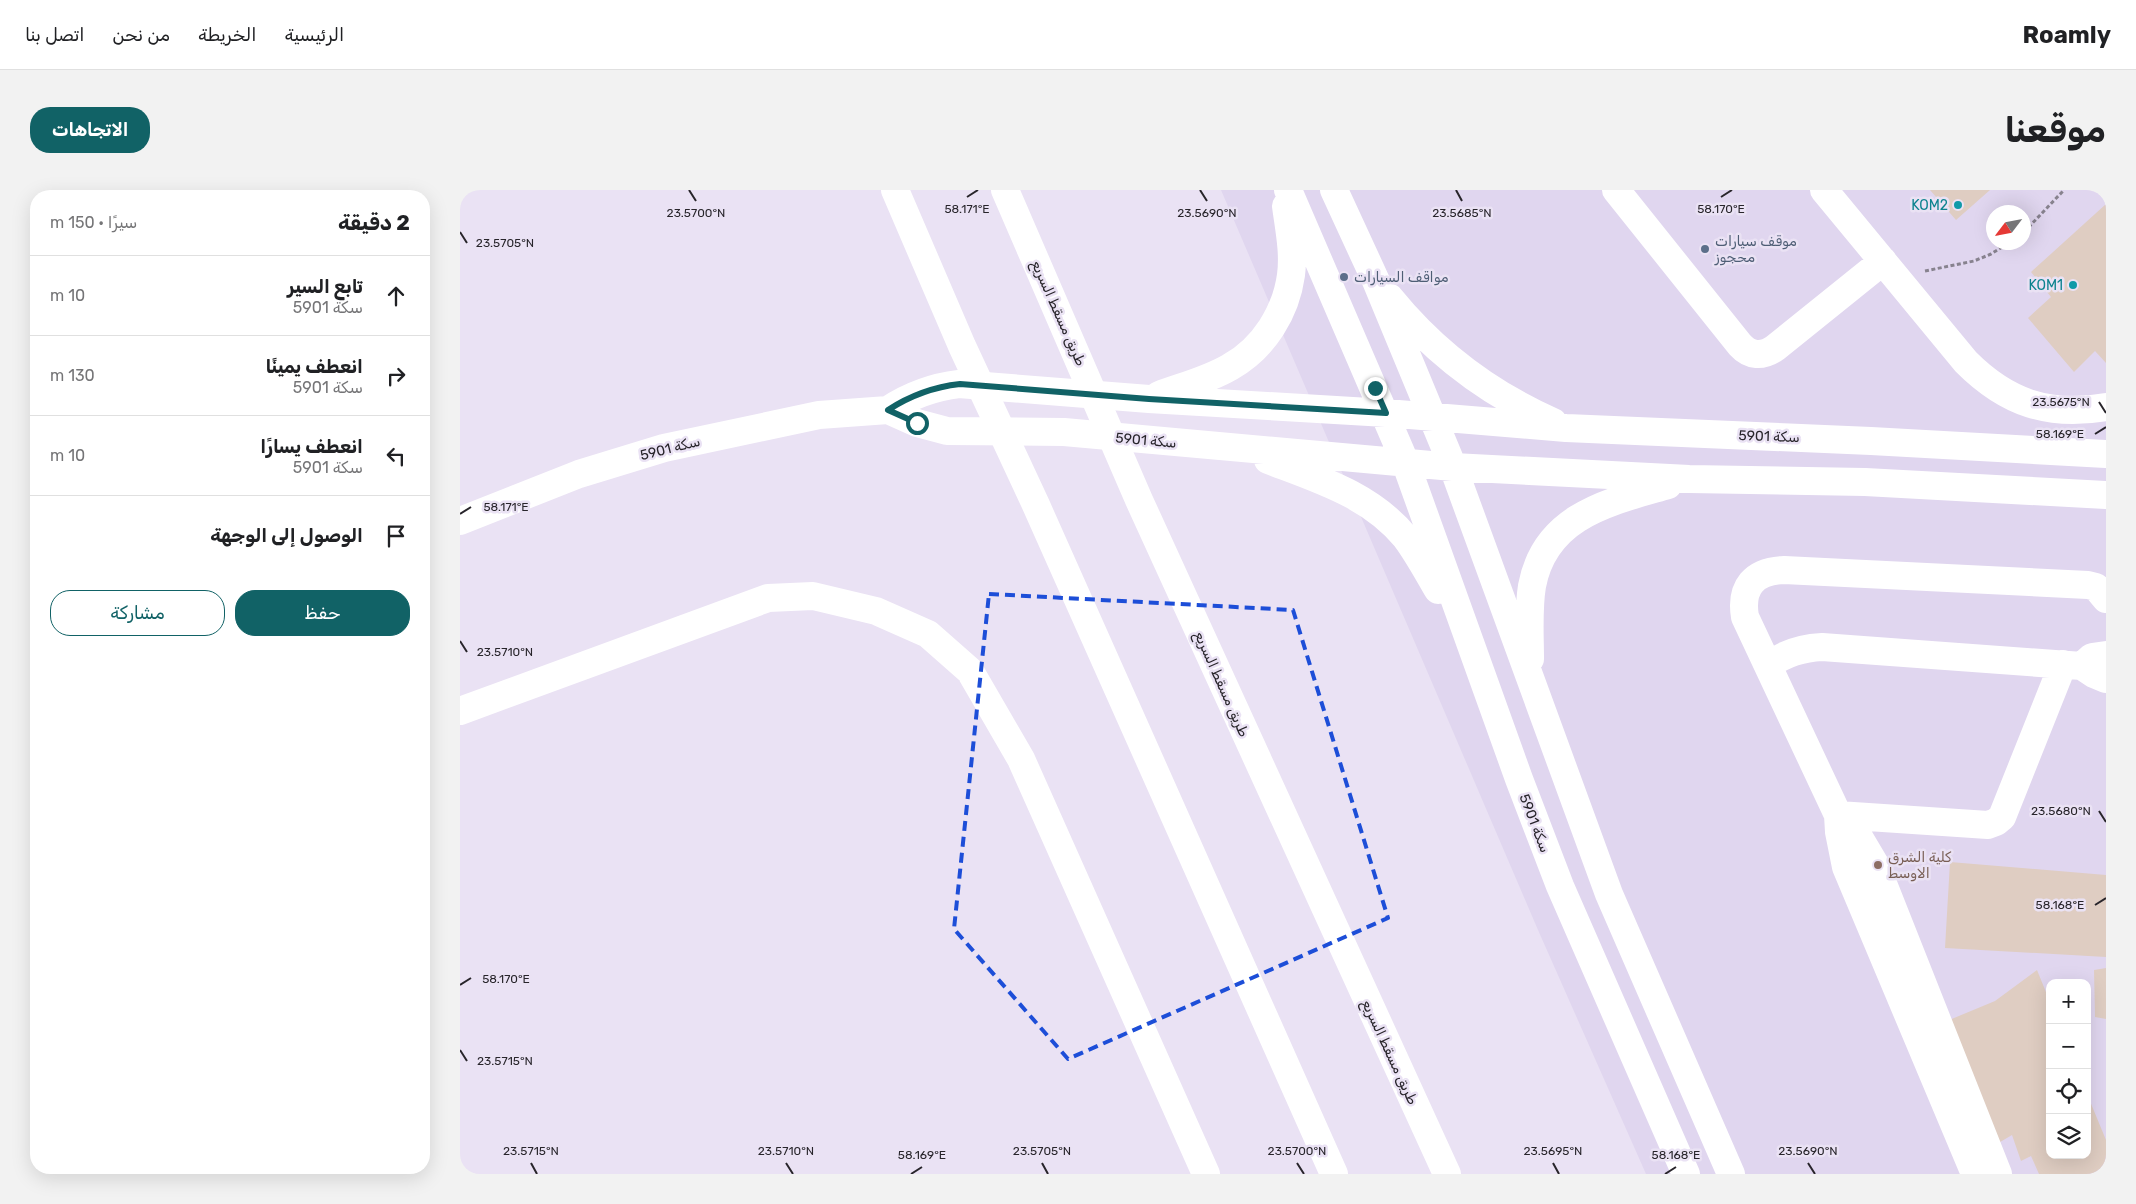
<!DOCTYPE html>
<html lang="ar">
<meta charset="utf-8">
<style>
body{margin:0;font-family:Rubik,"Noto Naskh Arabic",sans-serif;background:#f2f2f2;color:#202124;direction:rtl}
.controls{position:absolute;right:15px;bottom:15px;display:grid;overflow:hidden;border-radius:10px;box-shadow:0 5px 20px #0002}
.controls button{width:45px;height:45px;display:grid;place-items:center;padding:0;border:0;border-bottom:1px solid #e0e0e0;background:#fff;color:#202124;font:25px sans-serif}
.compass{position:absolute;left:1526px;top:15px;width:45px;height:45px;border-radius:50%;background:#fff;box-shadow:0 5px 20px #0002;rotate:238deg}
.stop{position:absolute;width:15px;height:15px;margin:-11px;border:4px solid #116266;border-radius:50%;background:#fff}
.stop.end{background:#116266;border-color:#fff;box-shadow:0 1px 5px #0008}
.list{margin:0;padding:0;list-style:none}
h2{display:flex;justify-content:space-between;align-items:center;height:65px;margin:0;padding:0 20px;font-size:21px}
h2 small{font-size:16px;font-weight:400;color:#757577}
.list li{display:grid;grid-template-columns:32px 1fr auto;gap:15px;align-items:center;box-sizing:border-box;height:80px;padding:0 20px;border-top:1px solid #e0e0e0}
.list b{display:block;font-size:19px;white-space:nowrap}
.list p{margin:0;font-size:16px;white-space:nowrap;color:#757577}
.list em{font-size:16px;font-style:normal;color:#757577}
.actions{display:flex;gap:10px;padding:15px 20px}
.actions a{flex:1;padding:11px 0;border:1px solid #116266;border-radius:20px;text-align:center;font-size:18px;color:#116266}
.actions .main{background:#116266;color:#fff}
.icon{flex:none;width:28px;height:28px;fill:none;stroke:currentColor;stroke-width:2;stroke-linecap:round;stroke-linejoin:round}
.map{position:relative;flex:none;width:1646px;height:984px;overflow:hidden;direction:ltr;border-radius:20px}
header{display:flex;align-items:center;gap:30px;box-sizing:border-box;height:70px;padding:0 25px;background:#fff;border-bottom:1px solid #e0e0e0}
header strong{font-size:24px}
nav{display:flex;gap:28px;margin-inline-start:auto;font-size:18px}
.intro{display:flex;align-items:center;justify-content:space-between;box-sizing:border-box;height:120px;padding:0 30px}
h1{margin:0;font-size:35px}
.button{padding:12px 22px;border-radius:20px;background:#116266;color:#fff;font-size:18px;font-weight:700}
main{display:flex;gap:30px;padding:0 30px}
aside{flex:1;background:#fff;border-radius:20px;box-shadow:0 5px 20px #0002}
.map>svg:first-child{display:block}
</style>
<header>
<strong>Roamly</strong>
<nav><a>الرئيسية</a><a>الخريطة</a><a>من نحن</a><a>اتصل بنا</a></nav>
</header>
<div class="intro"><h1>موقعنا</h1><a class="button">الاتجاهات</a></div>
<main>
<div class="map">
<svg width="1646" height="984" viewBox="0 0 1646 984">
<rect width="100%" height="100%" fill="#eae2f4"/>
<path fill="#e0d6ef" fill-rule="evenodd" d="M761,0H1646V984H1186L1078,740ZM1534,22H1564V52H1534ZM1590,793H1627V965H1590Z"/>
<path fill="#dfcdc2" d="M1470,0H1530L1496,30Z
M1646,14V173L1635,161L1614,182L1568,128L1591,107L1571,82Z
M1490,672L1646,685V767L1485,758Z
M1646,778V829L1635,827L1634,780Z
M1577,780L1590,812V965H1627V904L1646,950V984H1579L1571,966L1561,971L1552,945L1535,955L1482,833L1535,811Z"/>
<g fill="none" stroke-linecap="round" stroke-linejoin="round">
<path stroke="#87828e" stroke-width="3" stroke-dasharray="4 2.5" stroke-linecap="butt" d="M1564,42L1604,0
M1465,81L1514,71L1531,64L1550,52"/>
<path stroke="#fff" stroke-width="28" d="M828,0L946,274L1059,589L1100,696L1226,984
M874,0L916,91L993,277L1149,704L1271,984
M1156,0L1280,155C1290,166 1302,167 1315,158L1423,71
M1364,0L1506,172C1547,213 1589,227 1646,217
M930,108C974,162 1030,204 1093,232
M699,205C723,196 748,190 770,177C804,158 826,122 831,85C834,62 829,39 826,16
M428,220C451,205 473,197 499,194L689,209L926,223L1106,238L1411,251L1646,264
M808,270C858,289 911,305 946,348C958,364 968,383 978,400
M0,331L119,284L204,258L359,225L428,220L457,233L487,241L604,242L993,277L1229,289L1405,292L1646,305
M1070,469C1070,445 1068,420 1072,396C1085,325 1150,312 1208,295
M1309,475C1325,463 1341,458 1362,457L1622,476L1634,484L1646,489
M1622,476L1632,467L1646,465
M0,521L308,408L353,406L416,421L468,444L510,481L561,569L746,984
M1378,625L1379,642L1386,677L1515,984
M1378,625L1528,635L1536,632L1542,627L1603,474
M1538,984L1416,676L1400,649L1378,625L1285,427C1280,397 1294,381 1324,380L1628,395L1636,397L1646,409"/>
<path stroke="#fff" stroke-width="28" d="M435,0L502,156L576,315L874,984
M545,0L679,310L987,984"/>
</g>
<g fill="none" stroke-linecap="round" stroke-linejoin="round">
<path stroke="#116266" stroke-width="6" d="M457,233L428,220C451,205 473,197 500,194L689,209L926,223L915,198"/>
</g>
<path fill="none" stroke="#1d4ed8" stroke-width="4" stroke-dasharray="10 6" stroke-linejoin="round" d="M529,404L833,420L928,728L608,869L494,739Z"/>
<path fill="none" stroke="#28252b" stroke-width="2" d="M229,0L236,11M740,0L747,11M996,0L1002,11M507,7L518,0M1261,7L1272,0M0,42L7,53M1639,212L1646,223M1635,244L1646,237M0,324L11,317M0,451L7,462M1639,621L1646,632M1635,715L1646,708M0,795L11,788M0,860L7,871M71,973L77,984M326,973L333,984M582,973L588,984M837,973L844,984M1093,973L1099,984M1348,973L1355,984M451,984L462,977M1205,984L1216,977"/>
<g fill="#0f9aa8" stroke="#eae2f4" stroke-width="2">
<circle cx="1498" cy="15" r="5"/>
<circle cx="1613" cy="95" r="5"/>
</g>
<g fill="#5c6f8a" stroke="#eae2f4" stroke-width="2">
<circle cx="1245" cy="59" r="5"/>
<circle cx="884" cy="87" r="5"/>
</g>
<circle fill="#8d6e63" stroke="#eae2f4" stroke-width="2" cx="1418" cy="675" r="5"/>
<g text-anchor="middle" stroke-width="5" stroke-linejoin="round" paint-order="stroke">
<g font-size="14" fill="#0d838f" stroke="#eae2f4" text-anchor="end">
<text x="1488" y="20">KOM2</text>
<text x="1603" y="100">KOM1</text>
</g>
<g font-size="14" fill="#4e5e75" stroke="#eae2f4" text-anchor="start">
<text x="1255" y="56">موقف سيارات<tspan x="1255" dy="16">محجوز</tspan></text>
<text x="894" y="92">مواقف السيارات</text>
</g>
<g font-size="14" fill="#28252b" stroke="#eae2f4">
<text transform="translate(599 123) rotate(66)" y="5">طريق مسقط السريع</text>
<text transform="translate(1309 246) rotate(2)" y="5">سكة 5901</text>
<text transform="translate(686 250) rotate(5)" y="5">سكة 5901</text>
<text transform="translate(210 258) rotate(-14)" y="5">سكة 5901</text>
<text transform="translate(762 494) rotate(66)" y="5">طريق مسقط السريع</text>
<text transform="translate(1075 633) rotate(69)" y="5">سكة 5901</text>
<text transform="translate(930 862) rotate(65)" y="5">طريق مسقط السريع</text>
</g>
<g font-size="14" fill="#785e54" stroke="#eae2f4" text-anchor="start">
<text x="1428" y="672">كلية الشرق<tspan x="1428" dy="16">الاوسط</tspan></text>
</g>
</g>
<g font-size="12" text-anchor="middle" fill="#28252b" stroke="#eae2f4" stroke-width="5" stroke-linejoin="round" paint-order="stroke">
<text x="1261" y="23">58.170°E</text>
<text x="507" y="23">58.171°E</text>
<text x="236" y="27">23.5700°N</text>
<text x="1002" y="27">23.5685°N</text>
<text x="747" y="27">23.5690°N</text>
<text x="45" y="57">23.5705°N</text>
<text x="1601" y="216">23.5675°N</text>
<text x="1600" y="248">58.169°E</text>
<text x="46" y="321">58.171°E</text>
<text x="45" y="466">23.5710°N</text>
<text x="1601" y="625">23.5680°N</text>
<text x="1600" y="719">58.168°E</text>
<text x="46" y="793">58.170°E</text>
<text x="45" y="875">23.5715°N</text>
<text x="71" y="965">23.5715°N</text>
<text x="326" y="965">23.5710°N</text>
<text x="582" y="965">23.5705°N</text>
<text x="837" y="965">23.5700°N</text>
<text x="1093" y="965">23.5695°N</text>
<text x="1348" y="965">23.5690°N</text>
<text x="462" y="969">58.169°E</text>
<text x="1216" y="969">58.168°E</text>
</g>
</svg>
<div class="controls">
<button>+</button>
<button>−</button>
<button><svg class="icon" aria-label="locate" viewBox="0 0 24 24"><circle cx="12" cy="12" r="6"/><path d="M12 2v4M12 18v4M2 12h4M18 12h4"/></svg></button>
<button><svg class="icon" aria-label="layers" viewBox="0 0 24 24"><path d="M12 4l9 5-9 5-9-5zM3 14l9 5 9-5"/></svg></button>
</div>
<svg class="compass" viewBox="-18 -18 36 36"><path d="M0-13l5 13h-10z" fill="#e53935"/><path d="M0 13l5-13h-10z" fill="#757577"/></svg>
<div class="stop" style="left:457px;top:233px"></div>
<div class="stop end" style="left:915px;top:198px"></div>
</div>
<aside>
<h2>2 دقيقة<small>سيرًا · 150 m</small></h2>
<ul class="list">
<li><svg class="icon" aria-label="ahead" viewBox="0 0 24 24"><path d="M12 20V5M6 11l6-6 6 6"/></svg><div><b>تابع السير</b><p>سكة 5901</p></div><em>10 m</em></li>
<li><svg class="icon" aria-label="right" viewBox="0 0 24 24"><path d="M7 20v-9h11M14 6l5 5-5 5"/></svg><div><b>انعطف يمينًا</b><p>سكة 5901</p></div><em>130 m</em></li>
<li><svg class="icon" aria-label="left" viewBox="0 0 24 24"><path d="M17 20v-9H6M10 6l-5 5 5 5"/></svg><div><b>انعطف يسارًا</b><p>سكة 5901</p></div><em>10 m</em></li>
<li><svg class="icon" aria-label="arrive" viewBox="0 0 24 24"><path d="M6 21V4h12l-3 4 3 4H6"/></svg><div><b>الوصول إلى الوجهة</b></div></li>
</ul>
<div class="actions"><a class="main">حفظ</a><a>مشاركة</a></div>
</aside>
</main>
